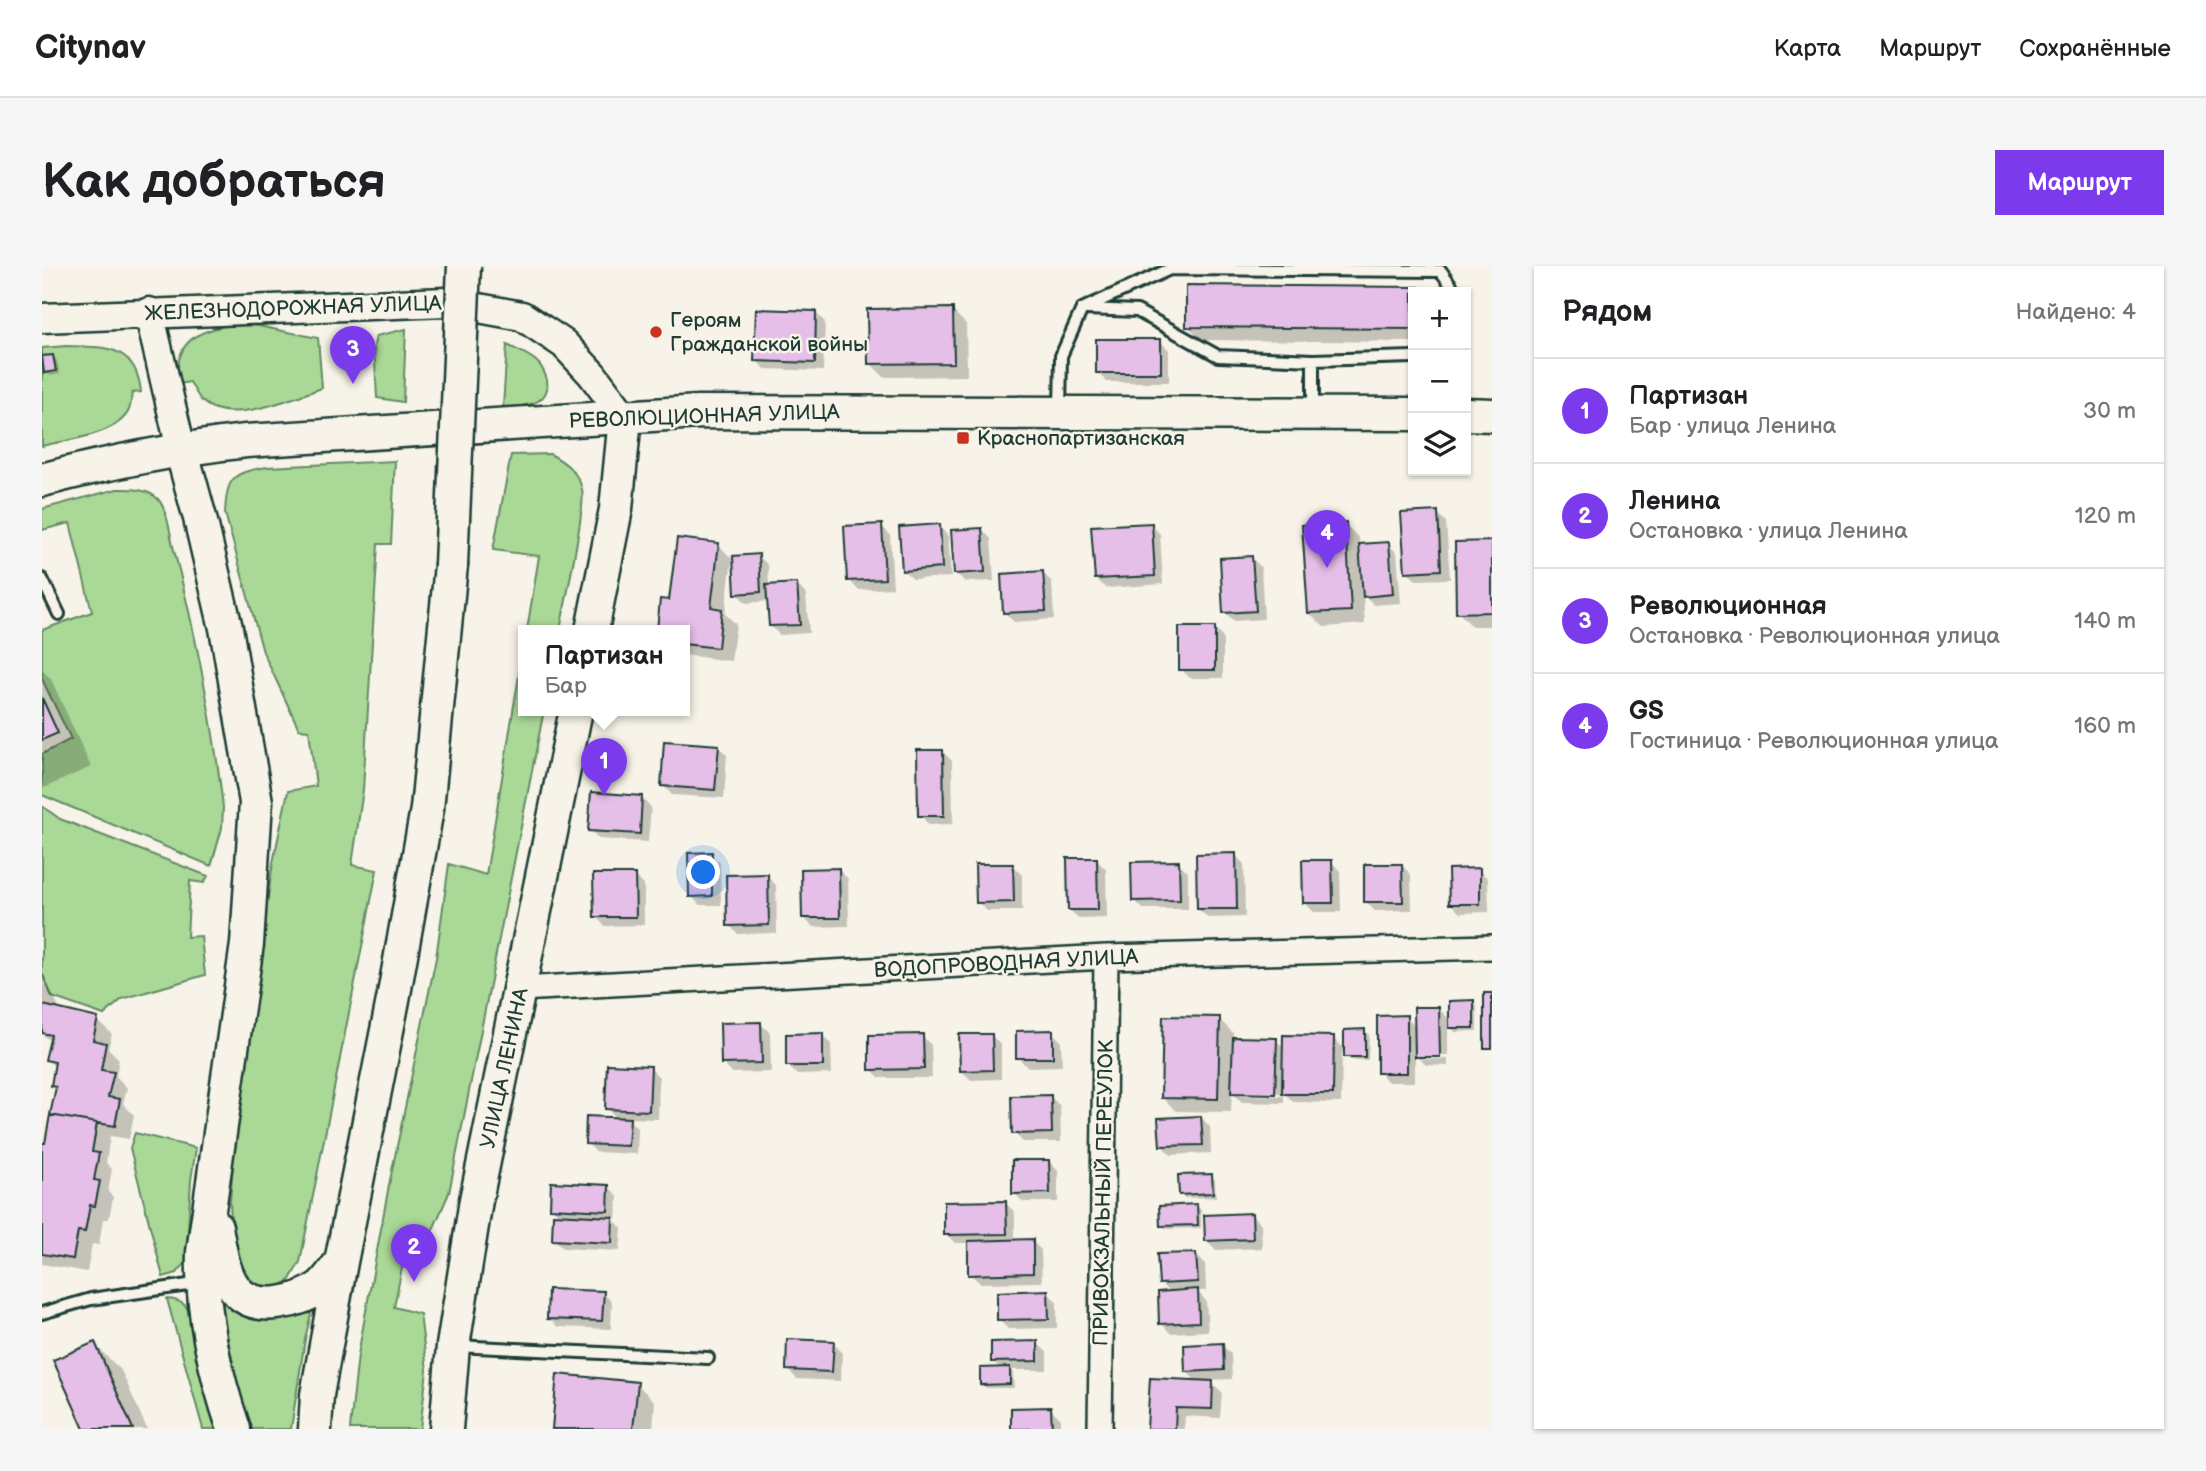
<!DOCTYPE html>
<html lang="ru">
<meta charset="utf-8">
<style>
body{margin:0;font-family:"Balsamiq Sans",sans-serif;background:#f6f6f6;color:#202124}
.controls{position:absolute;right:21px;top:21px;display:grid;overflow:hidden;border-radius:0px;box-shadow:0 2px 5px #0004}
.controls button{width:63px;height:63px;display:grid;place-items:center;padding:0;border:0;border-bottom:2px solid #e0e0e0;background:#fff;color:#202124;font:35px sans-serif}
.you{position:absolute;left:662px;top:607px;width:24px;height:24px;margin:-18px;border:5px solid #fff;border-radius:50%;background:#1a73e8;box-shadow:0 0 0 10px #1a73e833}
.badge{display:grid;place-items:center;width:46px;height:46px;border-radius:50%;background:#7c3aed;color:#fff;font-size:23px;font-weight:700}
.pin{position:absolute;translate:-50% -58px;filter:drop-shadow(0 2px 4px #0008)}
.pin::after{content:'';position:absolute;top:37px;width:24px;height:21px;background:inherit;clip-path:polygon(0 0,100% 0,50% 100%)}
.popup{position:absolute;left:476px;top:359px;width:172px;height:91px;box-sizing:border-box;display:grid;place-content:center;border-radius:0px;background:#fff;filter:drop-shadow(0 2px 5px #0005);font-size:23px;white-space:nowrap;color:#757577}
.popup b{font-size:26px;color:#202124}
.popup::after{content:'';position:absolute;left:50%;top:100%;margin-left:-14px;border:14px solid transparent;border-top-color:#fff}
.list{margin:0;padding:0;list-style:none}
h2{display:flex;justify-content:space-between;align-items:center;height:91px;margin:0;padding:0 28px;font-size:30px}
h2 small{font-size:23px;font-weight:400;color:#757577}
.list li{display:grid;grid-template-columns:46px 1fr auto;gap:21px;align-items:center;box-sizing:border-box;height:105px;padding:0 28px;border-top:2px solid #e0e0e0}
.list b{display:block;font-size:26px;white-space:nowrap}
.list p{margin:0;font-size:23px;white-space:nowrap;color:#757577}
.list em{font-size:23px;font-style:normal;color:#757577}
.icon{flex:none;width:38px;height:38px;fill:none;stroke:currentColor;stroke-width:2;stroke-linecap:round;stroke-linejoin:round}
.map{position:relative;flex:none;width:1450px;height:1163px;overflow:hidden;border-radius:0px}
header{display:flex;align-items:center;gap:42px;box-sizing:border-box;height:98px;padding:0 35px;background:#fff;border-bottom:2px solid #e0e0e0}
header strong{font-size:33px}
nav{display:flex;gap:38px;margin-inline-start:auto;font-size:24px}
.intro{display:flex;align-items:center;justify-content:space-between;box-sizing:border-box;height:168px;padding:0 42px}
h1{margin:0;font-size:49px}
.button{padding:18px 32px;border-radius:0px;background:#7c3aed;color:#fff;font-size:24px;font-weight:700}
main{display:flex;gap:42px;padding:0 42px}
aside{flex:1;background:#fff;border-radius:0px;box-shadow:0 2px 5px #0004}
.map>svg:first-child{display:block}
</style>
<header>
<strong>Citynav</strong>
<nav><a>Карта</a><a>Маршрут</a><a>Сохранённые</a></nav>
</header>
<div class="intro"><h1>Как добраться</h1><a class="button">Маршрут</a></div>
<main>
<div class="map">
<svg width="1450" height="1163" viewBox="0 0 1450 1163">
<rect width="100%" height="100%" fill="#f7f3e8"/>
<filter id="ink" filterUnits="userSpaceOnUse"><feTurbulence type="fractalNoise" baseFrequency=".0143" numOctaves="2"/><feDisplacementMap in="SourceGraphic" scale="14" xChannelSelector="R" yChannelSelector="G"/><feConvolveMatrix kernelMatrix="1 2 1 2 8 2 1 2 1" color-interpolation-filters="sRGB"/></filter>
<g filter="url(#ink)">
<path fill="#aad897" stroke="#648a66" stroke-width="2" d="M196,58L216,60L276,72L280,122C250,132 186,161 160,135C155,130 152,122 148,116L136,118C131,74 157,63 196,58Z
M364,63L361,136L335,132L332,79L334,70Z
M465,79C475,84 486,88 494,95C500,100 503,107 505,114C509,140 479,141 461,141Z
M24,80C62,81 94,78 99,126L90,127C89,132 89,139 87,144C76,169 24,174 0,180V82Z
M508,188C523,196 536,206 540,223C542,234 539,246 538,256C533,292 525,328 518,364H485L497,290L451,284L469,189Z
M353,195L349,278H336L321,524L310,599L335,604L258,996L247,1015L231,1023L212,1021L198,1012L190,986L188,935L198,815L231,597L246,525L274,520L267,464L257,463L221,386L183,247C185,212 189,207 225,201Z
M75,223C89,223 105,222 116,233C126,245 128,269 132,284C154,369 171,454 181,541L180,562L169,600L0,529V488L29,473L0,413V364L50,346L28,257L0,264V243Z
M481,385L482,444H502L407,927L380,989L363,987L352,1041L378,1048L385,1104L378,1163H308L316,1089L347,919L394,692L407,598L444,609Z
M0,540L18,553L166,610L162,617L148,615L145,671L159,670L163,709L80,733L62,749L10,731L0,707Z
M93,867L154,882L149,914L144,996L135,1007L121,1011L88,882Z
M172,1021C203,1064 229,1060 272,1035L263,1073L249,1163H203L191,1126Z
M125,1033C140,1034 144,1039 151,1051L181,1163H161Z"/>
<path fill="#0003" fill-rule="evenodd" d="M1376,23L1379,26H1371V76L1160,74L1146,60Z
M910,44L924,58L925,110L842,111L828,97Z
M774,47L783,56L781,105L723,103L714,94Z
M1118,75L1127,84V116H1065L1056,106Z
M11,90L15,95L18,108L8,110L3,106Z
M1395,247L1404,256L1408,313L1374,314L1364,305Z
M1109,258L1118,268L1121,318L1064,322L1054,313Z
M1303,258L1317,272L1318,280L1346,278L1355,287L1359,337L1332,339L1321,328L1323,358L1282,361L1267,347Z
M839,259L848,269L851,322L816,324L807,314Z
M897,260L906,269L909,311L871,313L861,304Z
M940,263L949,273L952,315L923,316L914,307Z
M1415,277H1450V360H1430L1416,346Z
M676,278L690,293L683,348L694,358L689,395L642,389V364L628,336Z
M716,290L726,299L727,321L755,319L764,328L767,367L738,369L728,360L727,335L704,337L695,327Z
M1209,292L1219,301L1222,353L1192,355L1182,346Z
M1001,307L1010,316L1012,353L972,356L963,347Z
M1172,362L1181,372V412H1148L1139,403Z
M0,404L9,413L49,501L0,523Z
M676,480L685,489L682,532L630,529L621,519Z
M900,485L910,495L911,558L887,559L878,549Z
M600,532L609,541L606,576L557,573L548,564Z
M669,588L678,597L679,639H658L649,630Z
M1193,589L1202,598L1203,651L1166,652L1156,643Z
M1054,594L1064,603L1065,652L1037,653L1028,644Z
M1289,595L1298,605L1299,646H1272L1263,637Z
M1137,597L1146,606V643H1101L1092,634Z
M970,599L980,609V645H945L936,636Z
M1360,599L1369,609L1370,644L1333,645L1324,636Z
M797,604L806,613L807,660L771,661L762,652Z
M1437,604L1446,613L1447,646L1418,647L1409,638Z
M592,610L602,619V659L563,660L554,651Z
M725,610L734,619L735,667L696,668L687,659Z
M0,704L18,745L55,754L70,768L66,782L77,793L74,810L85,822L81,838L92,849L87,873L68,870L64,897L70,903L66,926L71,931L67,953H61L57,979L50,978L45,1006L0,998V879H5L15,823L11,819L14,802L5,793L9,776L0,768V719L2,718L0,715Z
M1431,736L1435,740V765L1413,766L1406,758V789H1381V793H1406V800L1384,799L1373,789V816H1346L1337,806L1364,751L1374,761L1397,743L1409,755Z
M1177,753L1191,767V773L1234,774L1243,783L1291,772L1304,784L1322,765L1327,769L1326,794H1308L1300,786L1299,837L1251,836L1242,827V837L1200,836L1190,826L1189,846L1134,845L1120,831ZM1198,826L1242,827V830L1198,829Z
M719,758L728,767L729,806L690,807L681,798Z
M1010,766L1019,775L1020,800L985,801L976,791Z
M780,769L789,778L790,808L755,809L746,800Z
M949,769L959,779V813L929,814L919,804Z
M880,770L889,779L890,812H838L829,803Z
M608,802L617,811L616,853L585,852L596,863L595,888L554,886L545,877L576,853L565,842Z
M1009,831L1018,840L1019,876H981L972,867Z
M1159,851L1168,861L1169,887L1129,889L1120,880Z
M1007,895L1016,905V936H981L972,927Z
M1169,909L1173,914L1174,931L1143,932L1138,928Z
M566,920L576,930L574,953H571L580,962L578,985L521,982L512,973L518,950L510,941Z
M963,937L973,946V975H990L999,984L1000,1016L938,1017L928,1008V977H913L904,968Z
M1154,940L1159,944V962L1124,963L1120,959Z
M1209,948L1219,958L1220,982L1174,984L1165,975Z
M1154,989L1163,998L1164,1025H1155L1164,1035L1166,1065L1128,1067L1119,1057L1128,1027L1118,1017Z
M1005,1026L1015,1036V1062L966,1063L957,1054Z
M561,1027L570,1036L569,1063L516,1061L507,1052Z
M791,1077L800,1086L799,1115L755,1113L746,1104Z
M995,1077L1005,1086V1104H969L971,1107L972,1122H944L940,1118L959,1103L951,1095Z
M52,1078L79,1104L105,1163H44Z
M1180,1079L1189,1088L1190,1113L1167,1114L1180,1126L1178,1152L1143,1150L1142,1163H1107L1155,1116L1144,1105Z
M595,1118L613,1136L611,1163H511Z
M1009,1143L1018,1152V1163H971Z"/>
<path fill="#e6bfe9" stroke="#1f3d34" stroke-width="2" d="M1144,19L1377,21V26H1371V63L1144,61Z
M911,42L912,97L826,98L825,43Z
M714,43L774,45L773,97L712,95Z
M1054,73H1119V107H1054Z
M11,89L14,105L2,107L0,90Z
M1396,245L1399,304L1363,306L1359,247Z
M1304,256L1309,345L1266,347L1260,259Z
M1110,257L1113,310L1053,313L1049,260Z
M840,258L843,313L805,315L802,260Z
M898,258L900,302L860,305L857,261Z
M940,262L943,306L912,308L909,264Z
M635,272L677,277L669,341L680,343L676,382L642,378V364H615L618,333L627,334Z
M1450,275V346L1414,347L1413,276Z
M1347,276L1351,328L1321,331L1317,278Z
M717,288L719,326L693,328L691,290Z
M1210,290L1214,345L1181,347L1178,292Z
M1001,305L1004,345L961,347L959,308Z
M755,317L758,359L727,360L724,319Z
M1137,361H1173V404H1137Z
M0,432L16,467L0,474Z
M622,475L677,479L673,524L619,520Z
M875,484H901L902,550H876Z
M549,526L600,530L598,568L546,565Z
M670,586V630L647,631L646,587Z
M1194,587L1195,643H1155L1154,588Z
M1025,592H1055L1056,644H1026Z
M1260,594H1290L1291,637H1261Z
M1137,595L1138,634L1090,635L1089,596Z
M933,598H971L972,636L934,637Z
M1322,598H1360L1361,636H1322Z
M797,602L798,652H760L759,603Z
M1438,602V638H1407L1406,603Z
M551,608H593L594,651H552Z
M726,608L727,659L685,660L684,609Z
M1442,727H1450V782H1442Z
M1432,734V762H1407V735Z
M1,739L56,752L51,774L64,777L59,804L72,806L66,831L78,833L73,860L8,849L14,821L9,820L13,796L3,794L9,769L0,767Z
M1372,741H1397L1398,791H1373Z
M1365,749V807H1335V750Z
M1121,750L1178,751L1176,833L1119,832Z
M719,756L720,797L679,798L678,757Z
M1323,763V791H1302V764Z
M1011,764V792H974V765Z
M781,767V800H744V768Z
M881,768L882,803L827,804V769Z
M917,768H950L951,804L918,805Z
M1241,769L1292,770L1291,828H1240Z
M1191,771L1235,772L1233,828L1189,827Z
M565,798L609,800L607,845L563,843Z
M1009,829L1010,867L970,868L969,830Z
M8,849L55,857L50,886L57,887L52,914L58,915L53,940L48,939L43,966L36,965L31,993L0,988V877H3Z
M544,850L588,852L586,880L543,878Z
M1159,850L1161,879L1118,880L1116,852Z
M970,894H1007L1008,927L970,928Z
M1170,908L1171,927L1137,929L1136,909Z
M509,916L567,919L566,945L508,942Z
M964,935L965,968L902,969V936Z
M1155,938L1156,959L1118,960L1117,940Z
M1210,947L1211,973L1163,975L1162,949Z
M511,948L571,951L570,977L510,974Z
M991,973V1007L926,1009V975Z
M1154,987L1156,1016L1117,1018L1115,988Z
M506,1023L562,1025L560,1055L505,1053Z
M1156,1023L1157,1056L1117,1058L1116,1026Z
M1006,1024L1007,1053L955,1054V1026Z
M745,1073L792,1075L790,1106L744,1104Z
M996,1075V1095L949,1096V1076Z
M53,1076L91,1163H42L11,1094Z
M1181,1077L1182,1104L1143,1106L1142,1079Z
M968,1101V1118L938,1119V1102Z
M515,1108L596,1116L591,1163H510Z
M1108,1112L1171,1115L1170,1143L1134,1142L1133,1163H1105Z
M1009,1141L1010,1163H969V1142Z"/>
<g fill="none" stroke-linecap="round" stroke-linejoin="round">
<defs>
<path id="service" d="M1044,43L1095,45L1176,90L1271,94
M1018,144L1019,90L1040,43L1128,3L1399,5L1411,22V26
M1271,146V94L1371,91
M0,313L17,348
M0,1047L49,1033L160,1017
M413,1080L666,1092"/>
<path id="minor" d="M478,723L1064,691L1450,681
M1058,1163L1064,691"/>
<path id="tertiary" d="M107,46L139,183
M0,52L404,36L480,50L522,78L550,108L583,152"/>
<path id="secondary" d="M1424,148L1450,149
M139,183L158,252L184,362L214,536L205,678L161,986C159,1047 172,1105 192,1163
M0,214C68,196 134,183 204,175L657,146L1371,148
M550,364L574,243L583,152
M174,961C178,983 181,1011 197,1027C217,1046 258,1036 278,1021C286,1015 292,1004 299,996
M273,1163L275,1129L299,996L351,734L385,543L409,299
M404,1163L411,1080L434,934L534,444"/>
</defs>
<use href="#service" stroke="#1f3d34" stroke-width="16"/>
<use href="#minor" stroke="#1f3d34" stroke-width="28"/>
<use href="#tertiary" stroke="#1f3d34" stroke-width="33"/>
<use href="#secondary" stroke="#1f3d34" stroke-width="37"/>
<use href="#service" stroke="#f7f3e8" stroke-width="10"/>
<use href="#minor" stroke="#f7f3e8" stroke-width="23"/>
<use href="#tertiary" stroke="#f7f3e8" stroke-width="28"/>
<use href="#secondary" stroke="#f7f3e8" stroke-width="32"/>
<defs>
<path id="secondary-bridge" d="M409,299L422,0"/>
</defs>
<use href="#secondary-bridge" stroke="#1f3d34" stroke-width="37" stroke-linecap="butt"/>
<use href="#secondary-bridge" stroke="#f7f3e8" stroke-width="32"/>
</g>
</g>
<g fill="#c8321e" stroke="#f7f3e8" stroke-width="2.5">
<circle cx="614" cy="66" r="7"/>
<rect x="914" y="165" width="14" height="14" rx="3.5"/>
</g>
<g text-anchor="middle" stroke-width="5" stroke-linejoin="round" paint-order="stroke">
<g font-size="21" fill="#1f3d34" stroke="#f7f3e8">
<text transform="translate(251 42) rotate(-2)" y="7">ЖЕЛЕЗНОДОРОЖНАЯ УЛИЦА</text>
<text transform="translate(662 150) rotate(-2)" y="7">РЕВОЛЮЦИОННАЯ УЛИЦА</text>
<text transform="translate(964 697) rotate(-3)" y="7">ВОДОПРОВОДНАЯ УЛИЦА</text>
<text transform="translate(462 802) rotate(-78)" y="7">УЛИЦА ЛЕНИНА</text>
<text transform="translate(1061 927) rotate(-89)" y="7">ПРИВОКЗАЛЬНЫЙ ПЕРЕУЛОК</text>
</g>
<g font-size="21" fill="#1f3d34" stroke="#f7f3e8" text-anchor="start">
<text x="628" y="61">Героям<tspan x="628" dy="24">Гражданской войны</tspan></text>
<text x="935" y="179">Краснопартизанская</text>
</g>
</g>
</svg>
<div class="controls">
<button>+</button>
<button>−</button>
<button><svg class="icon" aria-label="layers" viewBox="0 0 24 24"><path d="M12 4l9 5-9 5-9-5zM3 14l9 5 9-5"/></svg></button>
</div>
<div class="you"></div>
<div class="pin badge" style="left:562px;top:530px">1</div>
<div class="popup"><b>Партизан</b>Бар</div>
<div class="pin badge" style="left:372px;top:1016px">2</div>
<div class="pin badge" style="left:311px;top:118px">3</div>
<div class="pin badge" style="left:1285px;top:302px">4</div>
</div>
<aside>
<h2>Рядом<small>Найдено: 4</small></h2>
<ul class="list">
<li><span class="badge">1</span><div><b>Партизан</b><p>Бар · улица Ленина</p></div><em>30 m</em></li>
<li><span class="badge">2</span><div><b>Ленина</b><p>Остановка · улица Ленина</p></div><em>120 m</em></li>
<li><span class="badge">3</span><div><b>Революционная</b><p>Остановка · Революционная улица</p></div><em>140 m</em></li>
<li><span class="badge">4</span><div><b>GS</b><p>Гостиница · Революционная улица</p></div><em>160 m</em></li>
</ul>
</aside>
</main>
